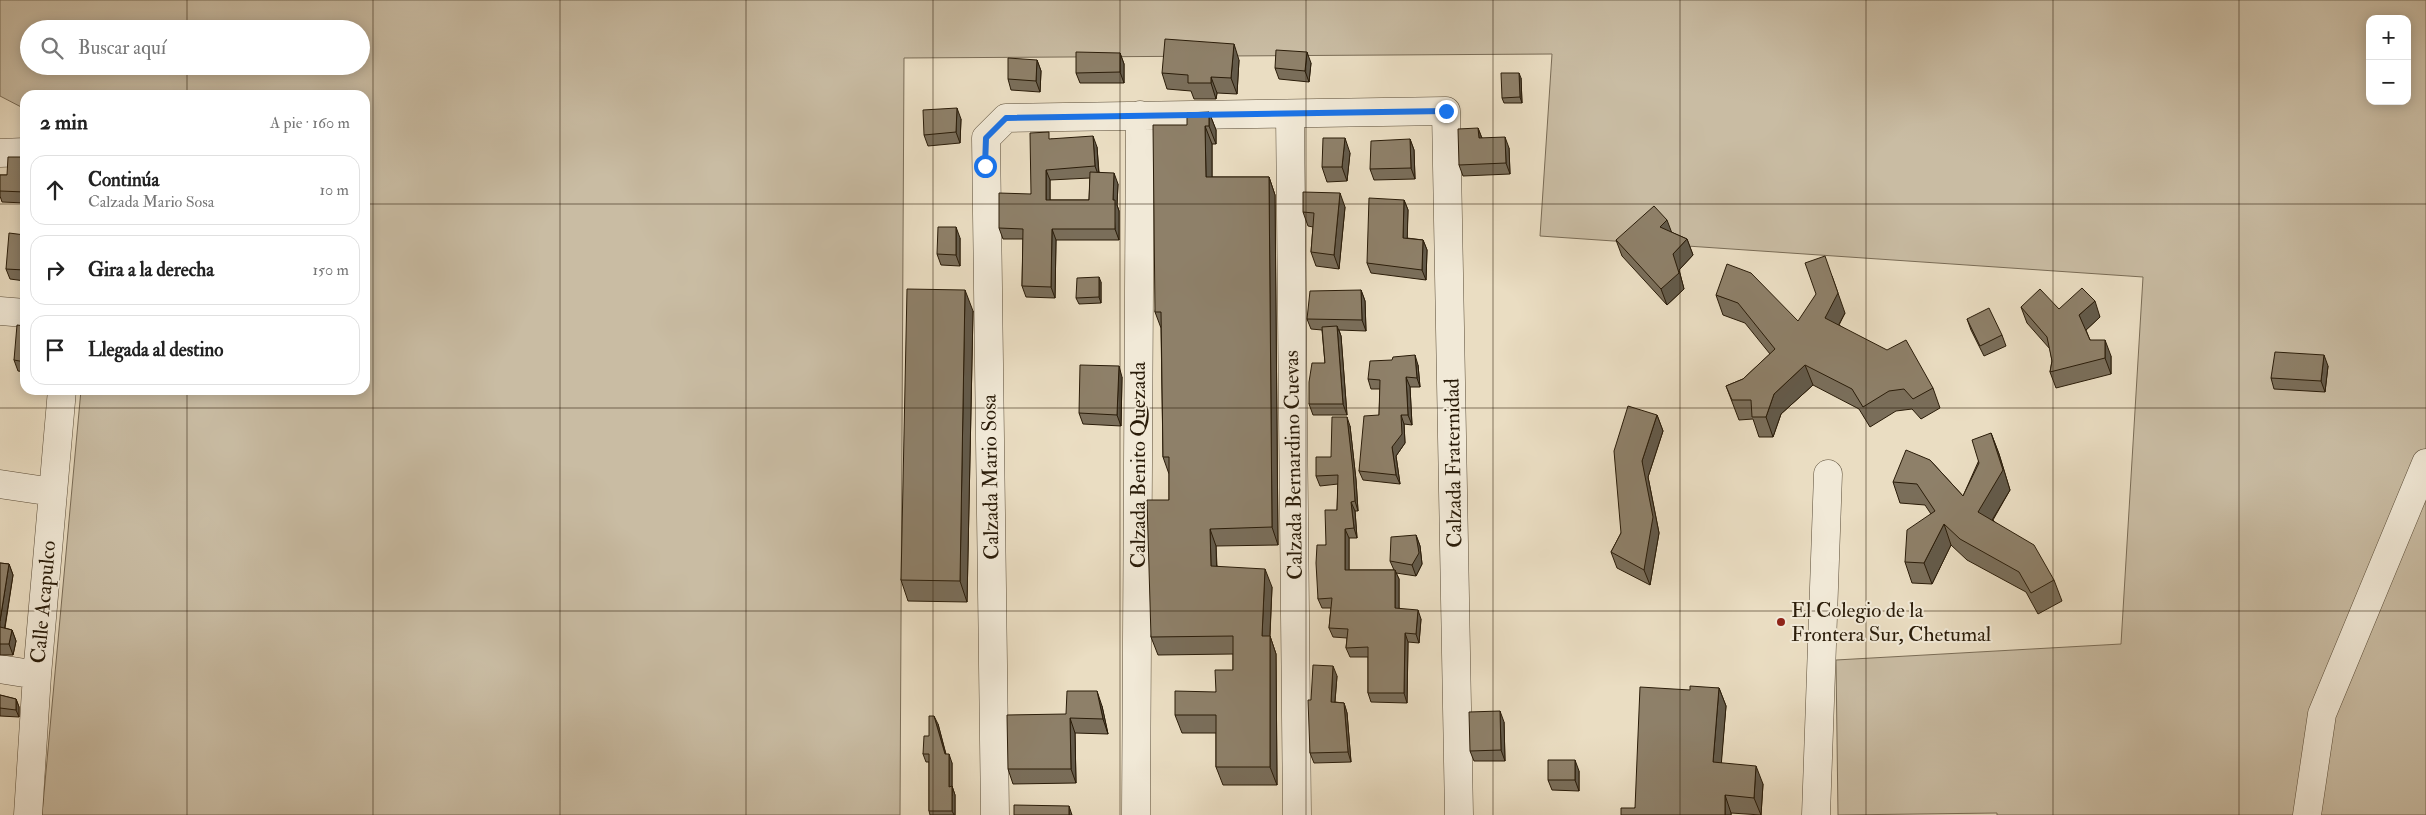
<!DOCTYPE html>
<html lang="es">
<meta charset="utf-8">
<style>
body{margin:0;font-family:"IM FELL Double Pica",serif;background:#f6f6f6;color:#222}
.controls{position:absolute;right:15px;top:15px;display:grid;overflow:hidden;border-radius:10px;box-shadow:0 2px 12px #0003}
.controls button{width:45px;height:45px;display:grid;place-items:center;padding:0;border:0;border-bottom:1px solid #e0e0e0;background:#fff;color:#222;font:25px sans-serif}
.stop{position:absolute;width:15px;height:15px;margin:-11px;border:4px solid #1a73e8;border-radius:50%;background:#fff}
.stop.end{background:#1a73e8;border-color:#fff;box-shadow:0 1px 5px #0008}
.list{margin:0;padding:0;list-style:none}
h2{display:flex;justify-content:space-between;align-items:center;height:65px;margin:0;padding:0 20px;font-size:21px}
h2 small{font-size:16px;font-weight:400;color:#767676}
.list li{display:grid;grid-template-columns:32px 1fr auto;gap:15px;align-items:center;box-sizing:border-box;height:70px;margin:0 10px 10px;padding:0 10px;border:1px solid #e0e0e0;border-radius:15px}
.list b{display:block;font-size:19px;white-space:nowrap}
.list p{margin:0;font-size:16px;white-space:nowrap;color:#767676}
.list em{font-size:16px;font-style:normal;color:#767676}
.icon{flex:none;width:28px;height:28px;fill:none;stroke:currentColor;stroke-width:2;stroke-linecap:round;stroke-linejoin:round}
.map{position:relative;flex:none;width:2426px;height:815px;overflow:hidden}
.search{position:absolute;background:#fff;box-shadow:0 2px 12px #0003;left:20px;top:20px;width:350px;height:55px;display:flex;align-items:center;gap:12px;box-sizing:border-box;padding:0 18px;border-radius:28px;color:#767676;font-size:19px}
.panel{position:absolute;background:#fff;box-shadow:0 2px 12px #0003;left:20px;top:90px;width:350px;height:305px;border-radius:15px}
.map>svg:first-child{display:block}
</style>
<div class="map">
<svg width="2426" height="815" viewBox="0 0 2426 815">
<rect width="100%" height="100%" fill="#eaddc2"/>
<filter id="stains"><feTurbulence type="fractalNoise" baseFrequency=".004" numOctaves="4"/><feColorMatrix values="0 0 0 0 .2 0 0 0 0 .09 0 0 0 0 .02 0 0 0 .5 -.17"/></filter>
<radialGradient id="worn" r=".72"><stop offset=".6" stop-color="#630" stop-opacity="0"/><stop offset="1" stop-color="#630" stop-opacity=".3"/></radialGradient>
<path fill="#c9bca3" stroke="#7a6c56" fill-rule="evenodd" d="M0,0H2426V815H1997V813L1838,815L1836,660L2121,644L2143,277L1540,236L1552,54L904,58L900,815H42L81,390H365V95H25V109L0,96ZM2370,19H2407V101H2370ZM29,29H361V66H29Z"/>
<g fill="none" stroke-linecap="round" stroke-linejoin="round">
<defs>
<path id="minor" d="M1290,114L1297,815
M0,153L25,152
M0,311L25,313
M0,484L53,492
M0,669L37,675
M28,815L37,675L62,390
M995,815L986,138L1006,118L1446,111L1459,815
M1136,815L1140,115
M1816,815L1828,474
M2307,815L2322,714L2426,463"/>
</defs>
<use href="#minor" stroke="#5a4c37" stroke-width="29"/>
<use href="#minor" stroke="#f1e9d7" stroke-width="28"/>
</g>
<path fill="#7a6e5a" stroke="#2a1c09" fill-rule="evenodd" d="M1120,53L1124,64V83H1080L1076,73Z
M1037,60L1041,71L1040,92L1011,90L1008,79Z
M1239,60L1237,94L1217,93L1216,99H1194L1191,91L1167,89L1162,73Z
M1311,63L1309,82L1279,79L1275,68Z
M1521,78L1522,103H1504L1502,98Z
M1209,112L1216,130V144H1212V177H1269L1275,195L1278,545L1216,546L1217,566L1272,587L1270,636L1276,654L1277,785H1223L1216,767V733H1182L1175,715L1216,692L1233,670V654L1158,655L1151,637L1169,500V474L1163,457L1161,328L1155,312L1187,125Z
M961,119L960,143L928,146L924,135Z
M1478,128L1482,138L1509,148L1510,174L1463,176L1459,165Z
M1051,139L1097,147L1099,172L1118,184L1117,205L1119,211V240H1056L1055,298L1026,297L1022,286L1023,239H1003L999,228L1031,194ZM1090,178L1089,200H1050V180Z
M1410,139L1414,150L1415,179L1374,180L1370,169Z
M1350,153L1347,181L1327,182L1322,167Z
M25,157V203L2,202L0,196V175H7Z
M1404,200L1408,210L1407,238L1423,240L1427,250L1426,280L1371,273L1367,263Z
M1345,207L1339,269L1316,266L1311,252L1313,227L1308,226L1303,212Z
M1671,232L1687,239L1693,255L1679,270L1684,289L1667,305L1622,256L1616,240Z
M25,235V281L10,279L6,269Z
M960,238V266L941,265L937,254Z
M1101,282V303L1079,304L1076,298Z
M1361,290L1365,301L1366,331L1339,330L1341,336L1347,415H1313L1309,404L1325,363L1322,330L1311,329L1307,319Z
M1716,295L1798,321L1845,313L1839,325L1933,388L1940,408L1921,419L1912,409L1896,411L1870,427L1859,409L1813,385L1781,414L1773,437H1759L1753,419L1739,420L1726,386L1743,379L1770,354L1745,323L1723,315Z
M2021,307L2059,309L2100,317L2086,330L2090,340L2111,356V374L2056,388L2050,372L2052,361L2050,349L2027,323Z
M973,311L967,602L908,601L901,580Z
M1967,319L2002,335L2006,346L1984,356L1971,330Z
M25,326V372L18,371L14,360Z
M1418,365L1420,387H1410L1412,425L1404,424L1405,443L1396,456L1400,484L1363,480L1359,471L1379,415L1380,389H1371L1368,379Z
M2328,366L2325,392L2274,389L2271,378Z
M1122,377L1121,426L1083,424L1079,413Z
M1657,415L1663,431L1648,477L1659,533L1650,585L1617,568L1611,552L1621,533Z
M1350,426L1356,480L1358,511H1355L1357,538H1349V570H1394L1390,561L1416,535L1420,546L1422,564L1416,576L1396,573L1399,579V608L1421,619L1419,643L1408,642L1407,703L1371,702L1368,693V657H1350L1346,648L1347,638L1333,637L1329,628L1331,608H1322L1318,599L1326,545L1337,510L1338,484L1320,486L1316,476L1331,457Z
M1991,433L1999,454L2010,490L1993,520L2054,580L2062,601L2038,614L2026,592L1967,560L1951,545L1932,584L1912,583L1905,562L1931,514L1925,505L1900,503L1893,482L1930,460L1963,496Z
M0,563L9,564L13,575L5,628L12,630L16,641L13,655H0Z
M1337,676L1335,702L1344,703L1347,713L1351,762L1314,763L1310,753L1311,700Z
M1719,688L1726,706L1721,763L1763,784L1761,815L1731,813V815H1621L1635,808L1690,690Z
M0,695L16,699L19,707V717L0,716Z
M1102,706L1108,734L1075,733L1076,783L1013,784L1008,769L1066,714Z
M1504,722L1505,761H1474L1470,751Z
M938,724L946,754L952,763V786L955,795V815H930L929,811V762H926L923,754L929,736Z
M1579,771V791L1552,790L1548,780Z"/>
<path fill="#635a4a" stroke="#2a1c09" d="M1234,44L1239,60L1237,94L1231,78Z
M1307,52L1311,63L1309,82L1305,71Z
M1120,53L1124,64V83L1120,72Z
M1037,60L1041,71L1040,92L1036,81Z
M1519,73L1521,78L1522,103L1520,97Z
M1211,77L1217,93L1216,99L1211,83Z
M957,108L961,119L960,143L956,132Z
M1209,112L1216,130V144L1209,126Z
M1205,126L1212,144V195L1206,177Z
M1478,128L1482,139L1479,138Z
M1093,136L1097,147L1099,177L1095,166Z
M1505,137L1509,148L1510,174L1506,163Z
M1345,138L1350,153L1347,181L1342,167Z
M1410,139L1414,150L1415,179L1411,168Z
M1046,170L1050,180V211L1046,200Z
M1114,173L1118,184L1117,205L1119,211V240L1115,229L1113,200Z
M1269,177L1275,195L1278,545L1272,527Z
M1340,193L1345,207L1339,269L1334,255Z
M1404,200L1408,210L1407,248L1403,238Z
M1667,220L1673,236L1660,227Z
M956,227L960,238V266L956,255Z
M1052,229L1056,240L1055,298L1051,287Z
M1687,239L1693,255L1679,270L1684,289L1667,305L1661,289L1673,254Z
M1423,240L1427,250L1426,280L1422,270Z
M1832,276L1845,313L1832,337L1825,318Z
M1099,277L1101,282V303L1099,297Z
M965,290L973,311L967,602L960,581Z
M1361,290L1365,301L1366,331L1362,320Z
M2095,301L2100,317L2085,331L2079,315Z
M1337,326L1341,336L1347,415L1343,404Z
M2105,340L2111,356V374L2105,358Z
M1415,355L1418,365L1420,387L1417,378Z
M2324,355L2328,366L2325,392L2321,381Z
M1805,365L1813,385L1781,414L1773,437L1766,417L1774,394Z
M1119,366L1122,377L1121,426L1117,415Z
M1406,377L1410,387L1412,425L1408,415Z
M1401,415L1404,424L1405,443L1396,456L1400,484L1396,475L1392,447Z
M1657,415L1663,431L1648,477L1659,533L1650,585L1644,570L1642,461Z
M1347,417L1350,426L1356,480L1358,511L1355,501Z
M1991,433L1999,454L2010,490L1985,532L1978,512Z
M1351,502L1355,511L1357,538L1354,528Z
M1944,524L1951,545L1932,584L1924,563Z
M1210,529L1216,546L1217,584L1211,566Z
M1345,529L1349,538V579L1345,570Z
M1416,535L1420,546L1422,564L1416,576L1412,565Z
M9,564L13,575L3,638L0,630V621Z
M1265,569L1272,587L1269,653L1262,636Z
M1395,570L1399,579V617L1395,608Z
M1418,610L1421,619L1419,643L1416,634Z
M12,630L16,641L13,655L9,644Z
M1405,633L1408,642L1407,703L1404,693Z
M1270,636L1276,654L1277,785L1270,767Z
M1333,666L1337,676L1334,712L1331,702Z
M1719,688L1726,706L1720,780L1713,762Z
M1097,691L1102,706L1108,734L1103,719Z
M16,699L19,707V717L16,710Z
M1344,703L1347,713L1351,762L1348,752Z
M1500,711L1504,722L1505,761L1501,750Z
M934,716L938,724L948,763L945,754Z
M1070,718L1075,733L1076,783L1071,769Z
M949,754L952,763V796L949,787Z
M1575,760L1579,771V791L1575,780Z
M1756,766L1763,784L1761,815L1754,798Z
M952,786L955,795V815H954L952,811Z
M1725,795L1731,813V815H1725Z
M1069,806L1072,815H1069Z"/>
<path fill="#8e8069" stroke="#2a1c09" d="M1165,39L1234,44L1231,78L1211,77V83H1188V75L1162,73Z
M1276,50L1307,52L1305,71L1275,68Z
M1076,52L1120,53V72L1076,73Z
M1008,58L1037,60L1036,81L1008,79Z
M1501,73H1519L1520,97L1502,98Z
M957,108L956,132L924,135L923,110Z
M1209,112V126H1205L1206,177H1269L1272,527L1210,529L1211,566L1265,569L1262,636H1270V767H1216V715H1175V691L1216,692L1215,670H1233V636L1151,637L1147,500H1169V457H1163L1161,312H1155L1153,125H1187V113Z
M1478,128L1479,138L1505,137L1506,163L1459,165L1458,129Z
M1049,132V139L1093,136L1095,166L1046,170V200H1089L1090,172L1114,173L1113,200H1115V229H1052L1051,287L1022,286L1023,229L999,228V193L1031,194L1030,133Z
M1323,138H1345L1342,167H1322Z
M1410,139L1411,168L1370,169L1371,141Z
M8,157H25V192L0,191V175H7Z
M1303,192L1340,193L1334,255L1311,252L1314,213L1303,212Z
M1369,198L1404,200L1403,238L1423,240L1422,270L1367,263Z
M1654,206L1667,220L1660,227L1687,239L1673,254L1679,273L1661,289L1616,240Z
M938,227H956V255L937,254Z
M9,233L25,235V260L24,270L6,269Z
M1825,256L1838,293L1825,318L1887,350L1906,340L1933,388L1913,399L1904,389L1889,391L1863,407L1852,389L1805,365L1774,394L1766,417H1752L1751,400H1732L1726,386L1743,379L1775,349L1738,303L1716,295L1727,264L1751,273L1798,321L1816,294L1805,263Z
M1099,277V297L1076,298L1077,278Z
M2082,288L2095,301L2079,315L2090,340H2105V358L2050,372L2052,361L2047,337L2021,307L2040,289L2059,309Z
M907,289L965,290L960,581L901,580Z
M1361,290L1362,320L1307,319L1310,291Z
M1989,308L2002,335L1980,346L1967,319Z
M17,325L25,326V362L14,360Z
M1337,326L1343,404H1309V382L1312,363H1325L1322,327Z
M2275,352L2324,355L2321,381L2271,378Z
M1415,355L1417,378L1406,377L1408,415H1401L1402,434L1392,447L1396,475L1359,471L1364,416L1379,415L1380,380L1368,379L1370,361L1392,360L1393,357Z
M1080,365L1119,366L1117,415L1079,413Z
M1628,406L1657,415L1642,461L1653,517L1644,570L1611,552L1621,533L1614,451Z
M1332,417H1347L1353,470L1355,501L1351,502L1354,528L1345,529V570H1395V608L1418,610L1416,634L1405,633L1404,693H1368V647L1346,648L1348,629L1329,628L1332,598L1318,599L1316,563L1317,545H1326L1325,510H1337L1338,475L1316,476V457H1331Z
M1991,433L2003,470L1978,512L2034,545L2054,580L2031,593L2019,572L1960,539L1944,524L1924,563L1905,562L1907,530L1935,511L1917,484L1893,482L1906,450L1930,460L1963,496L1979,463L1972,440Z
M1416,535L1419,553L1412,565L1390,561L1391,537Z
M0,563L9,564L0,621Z
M0,627L12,630L9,644H0Z
M1313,665L1333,666L1331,702L1344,703L1348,752L1310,753L1308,700H1311Z
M1690,686L1719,688L1713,762L1756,766L1754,798L1725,795V815H1621V808H1635L1640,687L1690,690Z
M1067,691H1097L1103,719L1070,718L1071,769H1008L1007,715L1066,714Z
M0,695L16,699V710L0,708Z
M1500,711L1501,750L1470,751L1469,712Z
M929,716H934L945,754H949V787L952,786V811H929V754H923L924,736H929Z
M1548,760H1575V780H1548Z
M1014,805L1069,806V815H1014Z"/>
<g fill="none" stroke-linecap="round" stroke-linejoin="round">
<path stroke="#1a73e8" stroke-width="6" d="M985,166L986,138L1006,118L1446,111"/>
</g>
<path fill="none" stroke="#2a1c09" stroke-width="1" stroke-opacity="0.55" d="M187,0V29M373,0V815M560,0V815M746,0V815M933,0V815M1120,0V815M1306,0V815M1493,0V815M1680,0V815M1866,0V815M2053,0V815M2239,0V815M187,66V95M0,204H25M365,204H2426M187,390V815M0,408H2426M0,611H2426"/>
<circle fill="#8f2418" stroke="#f1e9d7" stroke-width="2" cx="1781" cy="622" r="5"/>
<g text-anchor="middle" stroke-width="4" stroke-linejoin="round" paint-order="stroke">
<g font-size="21" fill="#2a1c09" stroke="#f1e9d7">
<text transform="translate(1453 463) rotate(-91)" y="7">Calzada Fraternidad</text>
<text transform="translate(1138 465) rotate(-90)" y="7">Calzada Benito Quezada</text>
<text transform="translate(1293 465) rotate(-91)" y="7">Calzada Bernardino Cuevas</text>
<text transform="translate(990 477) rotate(-91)" y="7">Calzada Mario Sosa</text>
<text transform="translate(43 602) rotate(-85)" y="7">Calle Acapulco</text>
</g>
<g font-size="21" fill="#2a1c09" stroke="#f1e9d7" text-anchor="start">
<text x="1791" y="617">El Colegio de la<tspan x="1791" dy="24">Frontera Sur, Chetumal</tspan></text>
</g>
</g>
<rect width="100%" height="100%" filter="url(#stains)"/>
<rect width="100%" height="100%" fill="url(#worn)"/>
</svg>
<div class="controls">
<button>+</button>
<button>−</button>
</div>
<div class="stop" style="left:985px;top:166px"></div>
<div class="stop end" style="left:1446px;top:111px"></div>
<div class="search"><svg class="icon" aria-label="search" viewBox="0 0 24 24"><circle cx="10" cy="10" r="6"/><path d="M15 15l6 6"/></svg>Buscar aquí</div>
<section class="panel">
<h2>2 min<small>A pie · 160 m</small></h2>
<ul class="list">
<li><svg class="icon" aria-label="ahead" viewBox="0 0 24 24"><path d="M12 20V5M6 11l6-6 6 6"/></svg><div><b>Continúa</b><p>Calzada Mario Sosa</p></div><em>10 m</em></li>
<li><svg class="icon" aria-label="right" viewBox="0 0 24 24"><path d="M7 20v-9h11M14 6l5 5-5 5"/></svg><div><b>Gira a la derecha</b></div><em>150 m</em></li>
<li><svg class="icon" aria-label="arrive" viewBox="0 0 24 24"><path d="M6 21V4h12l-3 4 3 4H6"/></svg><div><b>Llegada al destino</b></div></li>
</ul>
</section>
</div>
